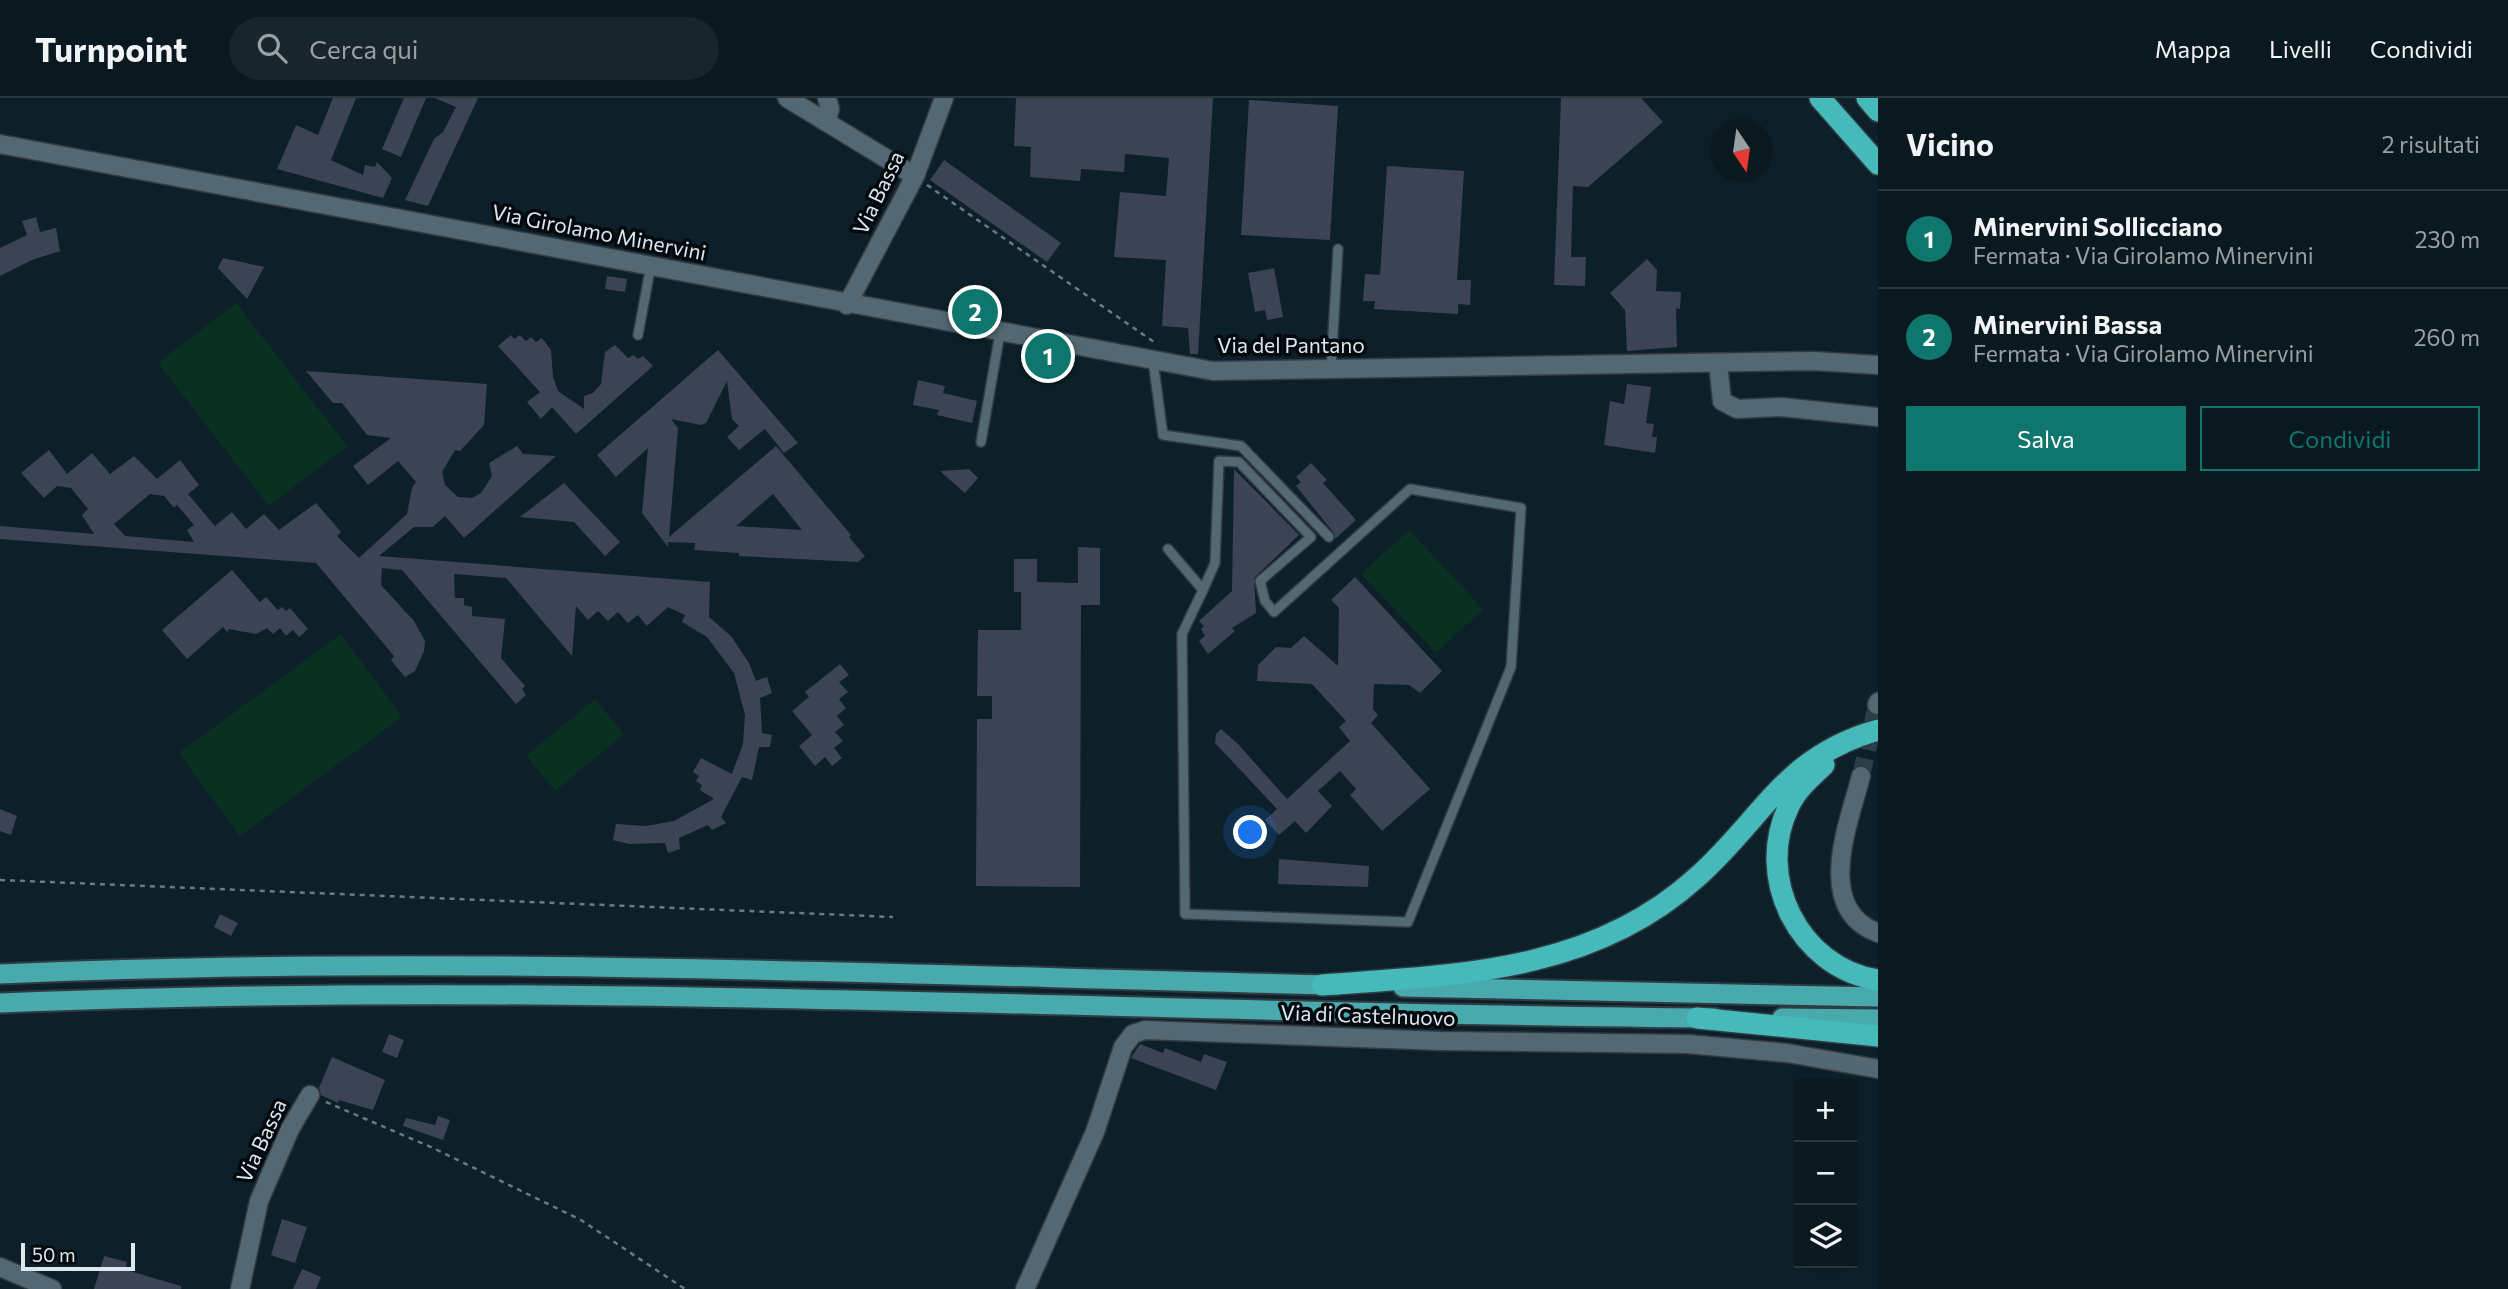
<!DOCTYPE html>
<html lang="it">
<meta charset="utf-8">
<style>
body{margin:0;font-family:Commissioner,sans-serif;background:#18252c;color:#f1f3f6}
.controls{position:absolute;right:21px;bottom:21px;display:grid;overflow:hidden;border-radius:0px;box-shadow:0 7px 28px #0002}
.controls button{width:63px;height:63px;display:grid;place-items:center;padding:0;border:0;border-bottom:2px solid #2a373d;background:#0a181f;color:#f1f3f6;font:35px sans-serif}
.compass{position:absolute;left:1710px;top:21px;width:63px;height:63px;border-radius:50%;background:#0a181f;box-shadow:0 7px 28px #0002;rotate:167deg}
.scale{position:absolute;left:21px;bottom:18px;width:114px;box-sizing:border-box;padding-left:7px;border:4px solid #dde8ee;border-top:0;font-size:19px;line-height:24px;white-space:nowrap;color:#dde8ee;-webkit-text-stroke:5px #03090d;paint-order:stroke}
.you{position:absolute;left:1251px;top:735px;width:24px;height:24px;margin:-18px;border:5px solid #fff;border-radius:50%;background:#1a73e8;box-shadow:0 0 0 10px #1a73e833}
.badge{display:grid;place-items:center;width:46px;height:46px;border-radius:50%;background:#0f766e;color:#fff;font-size:23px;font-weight:700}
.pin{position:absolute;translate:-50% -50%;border:4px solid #fff;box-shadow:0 2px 7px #0006}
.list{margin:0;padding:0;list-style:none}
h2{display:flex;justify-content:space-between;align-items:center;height:91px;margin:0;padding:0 28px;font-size:30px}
h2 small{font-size:23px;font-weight:400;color:#99a0a4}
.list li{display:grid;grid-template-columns:46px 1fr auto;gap:21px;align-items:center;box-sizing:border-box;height:98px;padding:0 28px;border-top:2px solid #2a373d}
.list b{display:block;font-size:26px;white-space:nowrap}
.list p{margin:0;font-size:23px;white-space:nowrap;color:#99a0a4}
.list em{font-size:23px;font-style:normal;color:#99a0a4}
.actions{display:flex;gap:14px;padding:21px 28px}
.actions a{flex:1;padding:16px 0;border:2px solid #0f766e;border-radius:0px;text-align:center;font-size:24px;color:#0f766e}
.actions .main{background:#0f766e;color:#fff}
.icon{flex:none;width:38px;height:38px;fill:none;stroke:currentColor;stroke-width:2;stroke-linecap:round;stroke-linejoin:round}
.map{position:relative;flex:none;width:1878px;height:1191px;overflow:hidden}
header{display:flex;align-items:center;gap:42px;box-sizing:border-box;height:98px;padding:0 35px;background:#0a181f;border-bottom:2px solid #2a373d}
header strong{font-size:33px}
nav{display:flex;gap:38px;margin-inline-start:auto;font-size:24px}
.search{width:490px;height:63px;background:#18252c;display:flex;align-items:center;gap:18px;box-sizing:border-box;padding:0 24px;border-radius:38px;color:#99a0a4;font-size:26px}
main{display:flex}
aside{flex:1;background:#0a181f}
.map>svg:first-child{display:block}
</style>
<header>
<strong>Turnpoint</strong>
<div class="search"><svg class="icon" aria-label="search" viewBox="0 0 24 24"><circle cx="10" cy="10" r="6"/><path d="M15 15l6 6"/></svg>Cerca qui</div>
<nav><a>Mappa</a><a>Livelli</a><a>Condividi</a></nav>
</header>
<main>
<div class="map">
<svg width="1878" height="1191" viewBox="0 0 1878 1191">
<rect width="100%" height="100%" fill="#0d2029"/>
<path fill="#0a3021" d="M236,205L347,348L269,408L158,265Z
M1409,432L1483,511L1436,555L1361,476Z
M341,536L402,619L240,738L179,655Z
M595,601L624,636L555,693L526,658Z"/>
<path fill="#3b4354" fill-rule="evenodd" d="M333,0H356L331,62L363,77L365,67L375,69L377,64L392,80L383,100L277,71L296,27L318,37Z
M404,0H426L401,59L382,51Z
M435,0H478L428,108L405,102L434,41L443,34L456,9Z
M1016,0H1213L1198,256H1190L1188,230L1162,228L1166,162L1114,159L1120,94L1166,98L1169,60L1125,56L1124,74L1081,71L1080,83L1030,79L1031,49L1014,48Z
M1561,0H1641L1663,24L1588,89L1573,88L1571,159H1586L1585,188L1554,187Z
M1249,2L1338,8L1330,142L1241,137Z
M944,62L1061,145L1047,164L930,82Z
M1387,68L1464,73L1457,182H1471L1470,207L1458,206V216L1374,211L1375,203H1363L1365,176L1380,177Z
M36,119L40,134L56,130L60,153L32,162L0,178V150L27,137L22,123Z
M223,160L264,169L247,201L218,170Z
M1647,161L1657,172L1656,193L1681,194L1680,211L1676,210L1677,249L1627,253L1625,212L1610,195Z
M1274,170L1283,219L1267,222L1265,212L1255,214L1248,175Z
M607,178L627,181L625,194L605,191Z
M511,237L514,241L520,237L526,243L531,239L536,244L542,240L551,252L553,279L558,293L584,311V298L593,295L601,286L605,254L615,247L628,260L633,257L638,261L643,258L653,268L576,336L552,309L541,321L527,304L540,294L498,248Z
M718,252L798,345L784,355L765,331L739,352L727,339L739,328L732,321L727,283L706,325L701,327L671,321L678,330L669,439L776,348L851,437L849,439L865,458L858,464L739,458V455L694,452L695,445L668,444V449L642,415L648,350L616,379L597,357ZM773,396L802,432L736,428Z
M306,273L487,286L484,327L460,353L455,352L442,374L445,387L458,399L472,400L481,395L492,378L489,365L517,348L523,356L556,358L464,440L445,418L433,429H414L379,458L710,484L709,519L731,538L749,565L756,583L767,579L772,595L760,600L762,635L772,637L770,649H759L752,682L742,679L721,719L726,725L712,732L708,727L679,740L680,751L668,755L665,745L629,746L613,742L616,726L646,728L674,723L714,701L700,692L702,687L696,683L699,678L693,674L701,660L732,676L743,646L745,617L734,575L707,539L682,524L685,517L668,509L647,528L638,517L628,525L618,514L608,523L598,513L588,522L576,508L572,558L506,480L454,476L455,500H464V507L472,509V518L505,521L501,560L525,588L522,591L526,597L516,606L402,472L382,470L381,487L414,523L425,543L424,553L415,573L405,579L391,562L394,558L316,465L0,441V428L94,436L82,417L88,411L71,390L57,388L44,400L21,375L49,352L67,376L92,355L110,376L134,358L157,381L180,362L199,387L188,396L215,428L232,414L246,431L264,416L279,432L316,405L341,434L337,438L359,460L407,416L412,390L416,384L398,363L368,387L353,368L391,340L367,337L342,305H333ZM150,396L164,398L174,410L177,407L194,427L187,432L194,444L125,438L114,426Z
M918,282L945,288L943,295L977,303L972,325L937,317L939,312L913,307Z
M1627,286L1651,289L1646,325L1654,326L1652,339H1657L1655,355L1604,347L1610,303L1624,306Z
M1311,365L1327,382L1323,385L1356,422L1335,441L1334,435L1296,388L1301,384L1296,379Z
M969,371L978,380L965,395L940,373Z
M1234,371L1299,437L1254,480L1256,515L1232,530L1235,533L1208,556L1199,543L1205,538L1201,531L1204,528L1199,523L1232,493Z
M564,385L620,444L605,458L574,424L520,419Z
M1078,449L1100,450V507H1081L1080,789L976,788L977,621H992V598H977L978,532H1021V494H1014V461H1037V484L1078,485Z
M232,472L260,504L266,499L278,512L282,509L286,513L290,510L308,531L299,539L293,532L286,538L280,530L273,536L267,530L256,536L229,531L227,534L223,529L187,561L162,532Z
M1355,479L1442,573L1420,595L1409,587L1374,586L1373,611L1378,617L1371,625L1430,691L1382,733L1350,697L1356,691L1340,673L1318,693L1332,708L1306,735L1295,723L1279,737L1265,722L1277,711L1215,645L1216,636L1221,631L1238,646L1287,701L1350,643L1339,629L1346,623L1312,586L1257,583L1258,567L1276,549L1291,550L1304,538L1338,568L1339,510L1331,502Z
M840,566L849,577L839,584L848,594L839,601L846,610L837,618L844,627L835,634L843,643L834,650L842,660L832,668L825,659L815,668L799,648L812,637L792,613L809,599L805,594Z
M0,711L17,718L11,737L0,733Z
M1279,761L1369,768L1368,789L1278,786Z
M220,816L238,825L231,838L214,829Z
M389,936L404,942L397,960L382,954Z
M1140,946L1163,955L1165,950L1201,964L1204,956L1227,964L1216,992L1131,960Z
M332,959L385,982L373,1012L339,1002L338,1005L321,997L319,990Z
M438,1018L450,1022L443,1042L403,1028L406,1020L435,1027Z
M282,1121L307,1129L295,1165L271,1157Z
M104,1158L127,1164L126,1172L181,1188V1191H94Z
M302,1171L321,1179L316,1191H293Z"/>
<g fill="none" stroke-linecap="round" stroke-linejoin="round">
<path stroke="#2c3e47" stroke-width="18" stroke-dasharray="18 9" stroke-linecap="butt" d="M1861,678L1877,607"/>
<defs>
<path id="service" d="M638,237L651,167
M1153,263L1163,337L1241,348L1329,439
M1331,271L1338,151
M981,344L1000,235
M1168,451L1203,492L1215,465L1219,363L1239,364L1311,439L1260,483L1265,503L1274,514L1410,391L1521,410L1511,569L1408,824L1185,816L1182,536L1203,492"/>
<path id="minor" d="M787,0L915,78
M826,24L830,11L827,0
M0,46L1213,273L1814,263L1878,267
M847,207L915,78L944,0
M1718,265L1722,303L1737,311L1781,309L1878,319
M1877,607L1878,604
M1861,678C1849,725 1813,811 1878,835
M0,1169L52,1191
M240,1191L259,1103L290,1031L310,997
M1025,1191L1095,1034L1123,949L1133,936L1145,932L1442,943L1688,946L1787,955L1878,971"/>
<path id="trunk" d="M0,876C446,856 892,877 1338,887
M1403,889L1878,899
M0,905C571,881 1142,916 1714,920
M1782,920L1878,921"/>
<path id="motorway" d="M1820,0L1878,66
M1867,0L1878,13
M1824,667C1811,679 1797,691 1789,708C1754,779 1799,870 1878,882
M1322,887C1455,877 1591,875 1696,780C1762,722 1784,658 1878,632
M1697,920L1878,938"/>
</defs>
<use href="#service" stroke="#313b42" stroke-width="12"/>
<use href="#minor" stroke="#313b42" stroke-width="21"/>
<use href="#trunk" stroke="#313b42" stroke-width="23"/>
<use href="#motorway" stroke="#313b42" stroke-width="24"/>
<path stroke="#6b7a82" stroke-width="2.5" stroke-dasharray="5 5" stroke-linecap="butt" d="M927,87L1154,244
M0,782L893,819
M326,1004L433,1050L581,1122L685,1191"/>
<use href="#service" stroke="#536873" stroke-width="9"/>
<use href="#minor" stroke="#536873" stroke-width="18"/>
<use href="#trunk" stroke="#48aaac" stroke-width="19"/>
<use href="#motorway" stroke="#46babb" stroke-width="21"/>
</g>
<g text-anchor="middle" stroke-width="7" stroke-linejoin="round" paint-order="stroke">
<g font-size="21" fill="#dde8ee" stroke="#03090d">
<text transform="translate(879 95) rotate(-64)" y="7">Via Bassa</text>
<text transform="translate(599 135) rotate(11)" y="7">Via Girolamo Minervini</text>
<text x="1291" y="255">Via del Pantano</text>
<text transform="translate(1368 918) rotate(2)" y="7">Via di Castelnuovo</text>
<text transform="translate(262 1043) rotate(-65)" y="7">Via Bassa</text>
</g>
</g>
</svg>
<div class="controls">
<button>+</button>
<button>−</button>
<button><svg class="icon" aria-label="layers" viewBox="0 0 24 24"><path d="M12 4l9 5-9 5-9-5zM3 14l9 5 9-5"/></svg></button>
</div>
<svg class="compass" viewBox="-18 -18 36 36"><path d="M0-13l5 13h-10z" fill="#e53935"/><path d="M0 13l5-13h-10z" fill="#99a0a4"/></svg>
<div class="scale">50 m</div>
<div class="you"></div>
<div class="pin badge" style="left:1048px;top:258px">1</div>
<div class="pin badge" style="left:975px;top:214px">2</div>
</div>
<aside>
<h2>Vicino<small>2 risultati</small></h2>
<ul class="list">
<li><span class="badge">1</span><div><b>Minervini Sollicciano</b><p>Fermata · Via Girolamo Minervini</p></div><em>230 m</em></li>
<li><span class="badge">2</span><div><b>Minervini Bassa</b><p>Fermata · Via Girolamo Minervini</p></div><em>260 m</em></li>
</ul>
<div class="actions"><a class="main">Salva</a><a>Condividi</a></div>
</aside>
</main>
